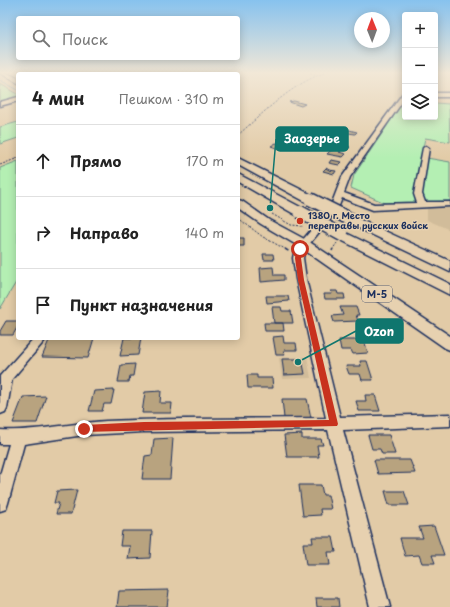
<!DOCTYPE html>
<html lang="ru">
<meta charset="utf-8">
<style>
body{margin:0;font-family:"Playpen Sans",sans-serif;background:#f6f6f6;color:#222}
.controls{position:absolute;right:12px;top:12px;display:grid;overflow:hidden;border-radius:4px;box-shadow:0 2px 10px #0003}
.controls button{width:36px;height:36px;display:grid;place-items:center;padding:0;border:0;border-bottom:1px solid #e0e0e0;background:#fff;color:#222;font:20px sans-serif}
.compass{position:absolute;left:354px;top:12px;width:36px;height:36px;border-radius:50%;background:#fff;box-shadow:0 2px 10px #0003;rotate:359deg}
.stop{position:absolute;width:12px;height:12px;margin:-9px;border:3px solid #c8321e;border-radius:50%;background:#fff}
.stop.end{background:#c8321e;border-color:#fff;box-shadow:0 1px 4px #0008}
.list{margin:0;padding:0;list-style:none}
h2{display:flex;justify-content:space-between;align-items:center;height:52px;margin:0;padding:0 16px;font-size:17px}
h2 small{font-size:13px;font-weight:400;color:#767676}
.list li{display:grid;grid-template-columns:26px 1fr auto;gap:12px;align-items:center;box-sizing:border-box;height:72px;padding:0 16px;border-top:1px solid #e0e0e0}
.list b{display:block;font-size:15px;white-space:nowrap}
.list em{font-size:13px;font-style:normal;color:#767676}
.icon{flex:none;width:22px;height:22px;fill:none;stroke:currentColor;stroke-width:2;stroke-linecap:round;stroke-linejoin:round}
.map{position:relative;flex:none;width:450px;height:607px;overflow:hidden}
.search{position:absolute;background:#fff;box-shadow:0 2px 10px #0003;left:16px;top:16px;width:224px;height:44px;display:flex;align-items:center;gap:10px;box-sizing:border-box;padding:0 14px;border-radius:4px;color:#767676;font-size:15px}
.panel{position:absolute;background:#fff;box-shadow:0 2px 10px #0003;left:16px;top:72px;width:224px;height:268px;border-radius:4px}
.map>svg:first-child{display:block}
</style>
<div class="map">
<svg width="450" height="607" viewBox="0 0 450 607">
<rect width="100%" height="100%" fill="#e2cba7"/>
<filter id="ink" filterUnits="userSpaceOnUse"><feTurbulence type="fractalNoise" baseFrequency=".025" numOctaves="2"/><feDisplacementMap in="SourceGraphic" scale="8" xChannelSelector="R" yChannelSelector="G"/><feConvolveMatrix kernelMatrix="1 2 1 2 8 2 1 2 1" color-interpolation-filters="sRGB"/></filter>
<g filter="url(#ink)">
<path fill="#d1bc9a" d="M450,206V230L427,220V208Z
M307,357L311,378L282,379L279,358Z"/>
<path fill="#b4efb3" stroke="#688f88" d="M0,84L18,94V98L0,103Z
M435,103L449,104L450,142L425,138L421,157L450,162V201L385,203L351,188L354,175L400,107L405,108V117H435Z
M18,122V138L0,144V127Z
M18,161V279L0,309V168Z"/>
<g fill="none" stroke-linecap="round" stroke-linejoin="round">
<path stroke="#6594ba" stroke-width="1" d="M25,73L27,74
M0,80L18,90"/>
</g>
<path fill="#b8a37f" stroke="#1b2f5e" d="M294,101L305,104L301,106L289,102Z
M346,129L353,131L357,132L355,134L342,132Z
M276,143L285,146L279,149L271,146Z
M338,143L342,145L350,147L347,150L334,148Z
M336,149L341,151L339,152L346,154L343,157L327,154L330,151Z
M331,160L342,162L339,165L329,163Z
M326,168L329,170L336,171L334,174L323,171Z
M238,238H244V246H238Z
M263,254H273L274,260H264Z
M273,267L274,275H284V280L261,282L260,268Z
M331,291H337L338,294H344L345,299H325L324,294H332Z
M266,296H288L289,301L267,303Z
M272,307H281L282,311H291L293,323H274Z
M340,307H356L359,315H356L358,321L334,322L332,316L343,315Z
M6,321H18V326L13,335H0V331Z
M264,323H283L284,331H265Z
M283,336L284,343H296L297,350H284L285,355H276L273,337Z
M50,338H94L88,358L42,357Z
M124,338H141L138,355L120,356Z
M339,340H364L368,353L353,354L351,350H341Z
M282,359H302L305,374L284,375Z
M360,361H367L373,380H362L360,374H349L346,366H361Z
M135,364L133,376H130L129,382H118L121,365Z
M247,375H257V378H272L273,388H248Z
M114,390L111,404H104L102,411H89L94,391Z
M161,391L160,403H172L171,413H142L145,392Z
M365,395H375L380,411H359L356,401H366Z
M46,396L37,423H13L23,397Z
M282,399H307L311,418H284Z
M302,434V439H321L323,445H317L319,457H287L284,435Z
M368,435H389L395,454H382L380,449H372Z
M173,438L170,479H142L145,456L152,455L154,439Z
M374,460H410L415,473L378,474Z
M299,485H321L323,495H328L331,509H320L321,515L303,516Z
M77,490L71,514H56L59,503H54L57,491Z
M385,491H404L409,505H389Z
M434,526L444,555H432L435,563H422L419,555L405,556L400,538H423L419,527Z
M122,531H152L150,558L128,559L130,546H120Z
M312,537H333L336,552H328L330,565H306L303,543H313Z
M169,590L167,607H117L119,591Z
M316,598H338L339,607H317Z"/>
<g fill="none" stroke-linecap="round" stroke-linejoin="round">
<defs>
<path id="minor" d="M405,92V98L350,177L344,193L374,204L417,203L414,194L423,148L426,146L429,148L422,194L425,202H450V206L373,210L342,198L337,211L305,249L303,258L306,279L340,417L450,414V426L343,430L390,607H370L328,430L144,432L84,435L24,444L8,503L6,509L0,511V475L9,444H0V430C35,432 71,423 106,421C179,418 252,419 326,418L296,279L293,258L295,249L330,208L342,177L403,93Z
M435,93H450V97H435Z
M18,97V101L0,106V102Z
M34,338H47L12,379L7,408L5,412L0,414V376Z"/>
<path id="major" d="M0,73H7L18,78V83Z
M238,200L242,201L269,220L308,241L450,336V350L445,348L300,247L261,224L238,208Z"/>
<path id="highway" d="M76,73H83V74H76Z
M90,73H97V74H90Z
M238,158L314,196L316,199L314,202H306L238,165Z
M238,174L304,209L306,212L304,215H296L238,182Z
M352,216L450,261V272L348,223L346,220L348,217Z
M342,231L450,284V295L337,238L335,235L337,232Z"/>
</defs>
<use href="#minor" stroke="#1b2f5e" stroke-width="3"/>
<use href="#major" stroke="#1b2f5e" stroke-width="3"/>
<use href="#highway" stroke="#1b2f5e" stroke-width="3"/>
<path stroke="#1b2f5e" stroke-width="1" stroke-dasharray="2 1.5" stroke-linecap="butt" d="M310,73L318,75
M238,135C262,114 294,82 325,73
M0,165L18,158
M272,214L291,225L303,226
M238,218L263,237L287,250
M332,250L337,243"/>
<path stroke="#1b2f5e" stroke-width="1.5" stroke-dasharray="4 3" stroke-linecap="butt" d="M285,249L290,252
M332,251L333,249"/>
<use href="#minor" fill="#e7d1b0" fill-rule="evenodd"/>
<use href="#major" fill="#e7d1b0" fill-rule="evenodd"/>
<use href="#highway" fill="#e7d1b0" fill-rule="evenodd"/>
<defs>
<path id="highway-bridge" d="M310,199L352,220
M300,212L342,235"/>
</defs>
<use href="#highway-bridge" stroke="#1b2f5e" stroke-width="15" stroke-linecap="butt"/>
<use href="#highway-bridge" stroke="#e7d1b0" stroke-width="12"/>
</g>
</g>
<linearGradient id="sky" x2="0" y2="1"><stop stop-color="#87c2ee"/><stop offset="0.46" stop-color="#f2e8d7"/><stop offset="1" stop-color="#f2e8d7" stop-opacity="0"/></linearGradient>
<rect width="450" height="158" fill="url(#sky)"/>
<path fill="#c8321e" d="M300,247L303,249L301,258L304,280L338,424L337,426L81,432L79,429L81,426L84,425L144,422L329,420L298,280L295,258L297,249Z"/>
<circle fill="#c8321e" stroke="#e7d1b0" stroke-width="1.5" cx="300" cy="221" r="4"/>
<g text-anchor="middle" stroke-width="3" stroke-linejoin="round" paint-order="stroke">
<g font-size="9" font-weight="bold" fill="#1b2f5e" stroke="#e7d1b0" text-anchor="start">
<text x="308" y="219">1380 г. Место<tspan x="308" dy="10">переправы русских войск</tspan></text>
</g>
<rect fill="#e7d1b0" stroke="#586077" stroke-width="1" x="362" y="286" width="30" height="16" rx="3"/>
<g font-size="10" font-weight="bold" fill="#1b2f5e">
<text x="377" y="298">М-5</text>
</g>
</g>
<path fill="none" stroke="#0f766e" stroke-width="1.5" d="M270 208L276 139M298 362L356 331"/>
<g fill="#0f766e" stroke="#e7d1b0" stroke-width="1.5">
<circle cx="270" cy="208" r="4"/>
<circle cx="298" cy="362" r="4"/>
</g>
<g fill="#0f766e" stroke="#0f766e" stroke-width="1.5">
<rect x="276" y="127" width="72" height="24" rx="4"/>
<rect x="356" y="319" width="47" height="24" rx="4"/>
</g>
<g font-size="12" text-anchor="middle" font-weight="bold" fill="#fff">
<text x="312" y="143">Заозерье</text>
<text x="379" y="336">Ozon</text>
</g>
</svg>
<div class="controls">
<button>+</button>
<button>−</button>
<button><svg class="icon" aria-label="layers" viewBox="0 0 24 24"><path d="M12 4l9 5-9 5-9-5zM3 14l9 5 9-5"/></svg></button>
</div>
<svg class="compass" viewBox="-18 -18 36 36"><path d="M0-13l5 13h-10z" fill="#e53935"/><path d="M0 13l5-13h-10z" fill="#767676"/></svg>
<div class="stop" style="left:300px;top:249px"></div>
<div class="stop end" style="left:84px;top:429px"></div>
<div class="search"><svg class="icon" aria-label="search" viewBox="0 0 24 24"><circle cx="10" cy="10" r="6"/><path d="M15 15l6 6"/></svg>Поиск</div>
<section class="panel">
<h2>4 мин<small>Пешком · 310 m</small></h2>
<ul class="list">
<li><svg class="icon" aria-label="ahead" viewBox="0 0 24 24"><path d="M12 20V5M6 11l6-6 6 6"/></svg><div><b>Прямо</b></div><em>170 m</em></li>
<li><svg class="icon" aria-label="right" viewBox="0 0 24 24"><path d="M7 20v-9h11M14 6l5 5-5 5"/></svg><div><b>Направо</b></div><em>140 m</em></li>
<li><svg class="icon" aria-label="arrive" viewBox="0 0 24 24"><path d="M6 21V4h12l-3 4 3 4H6"/></svg><div><b>Пункт назначения</b></div></li>
</ul>
</section>
</div>
